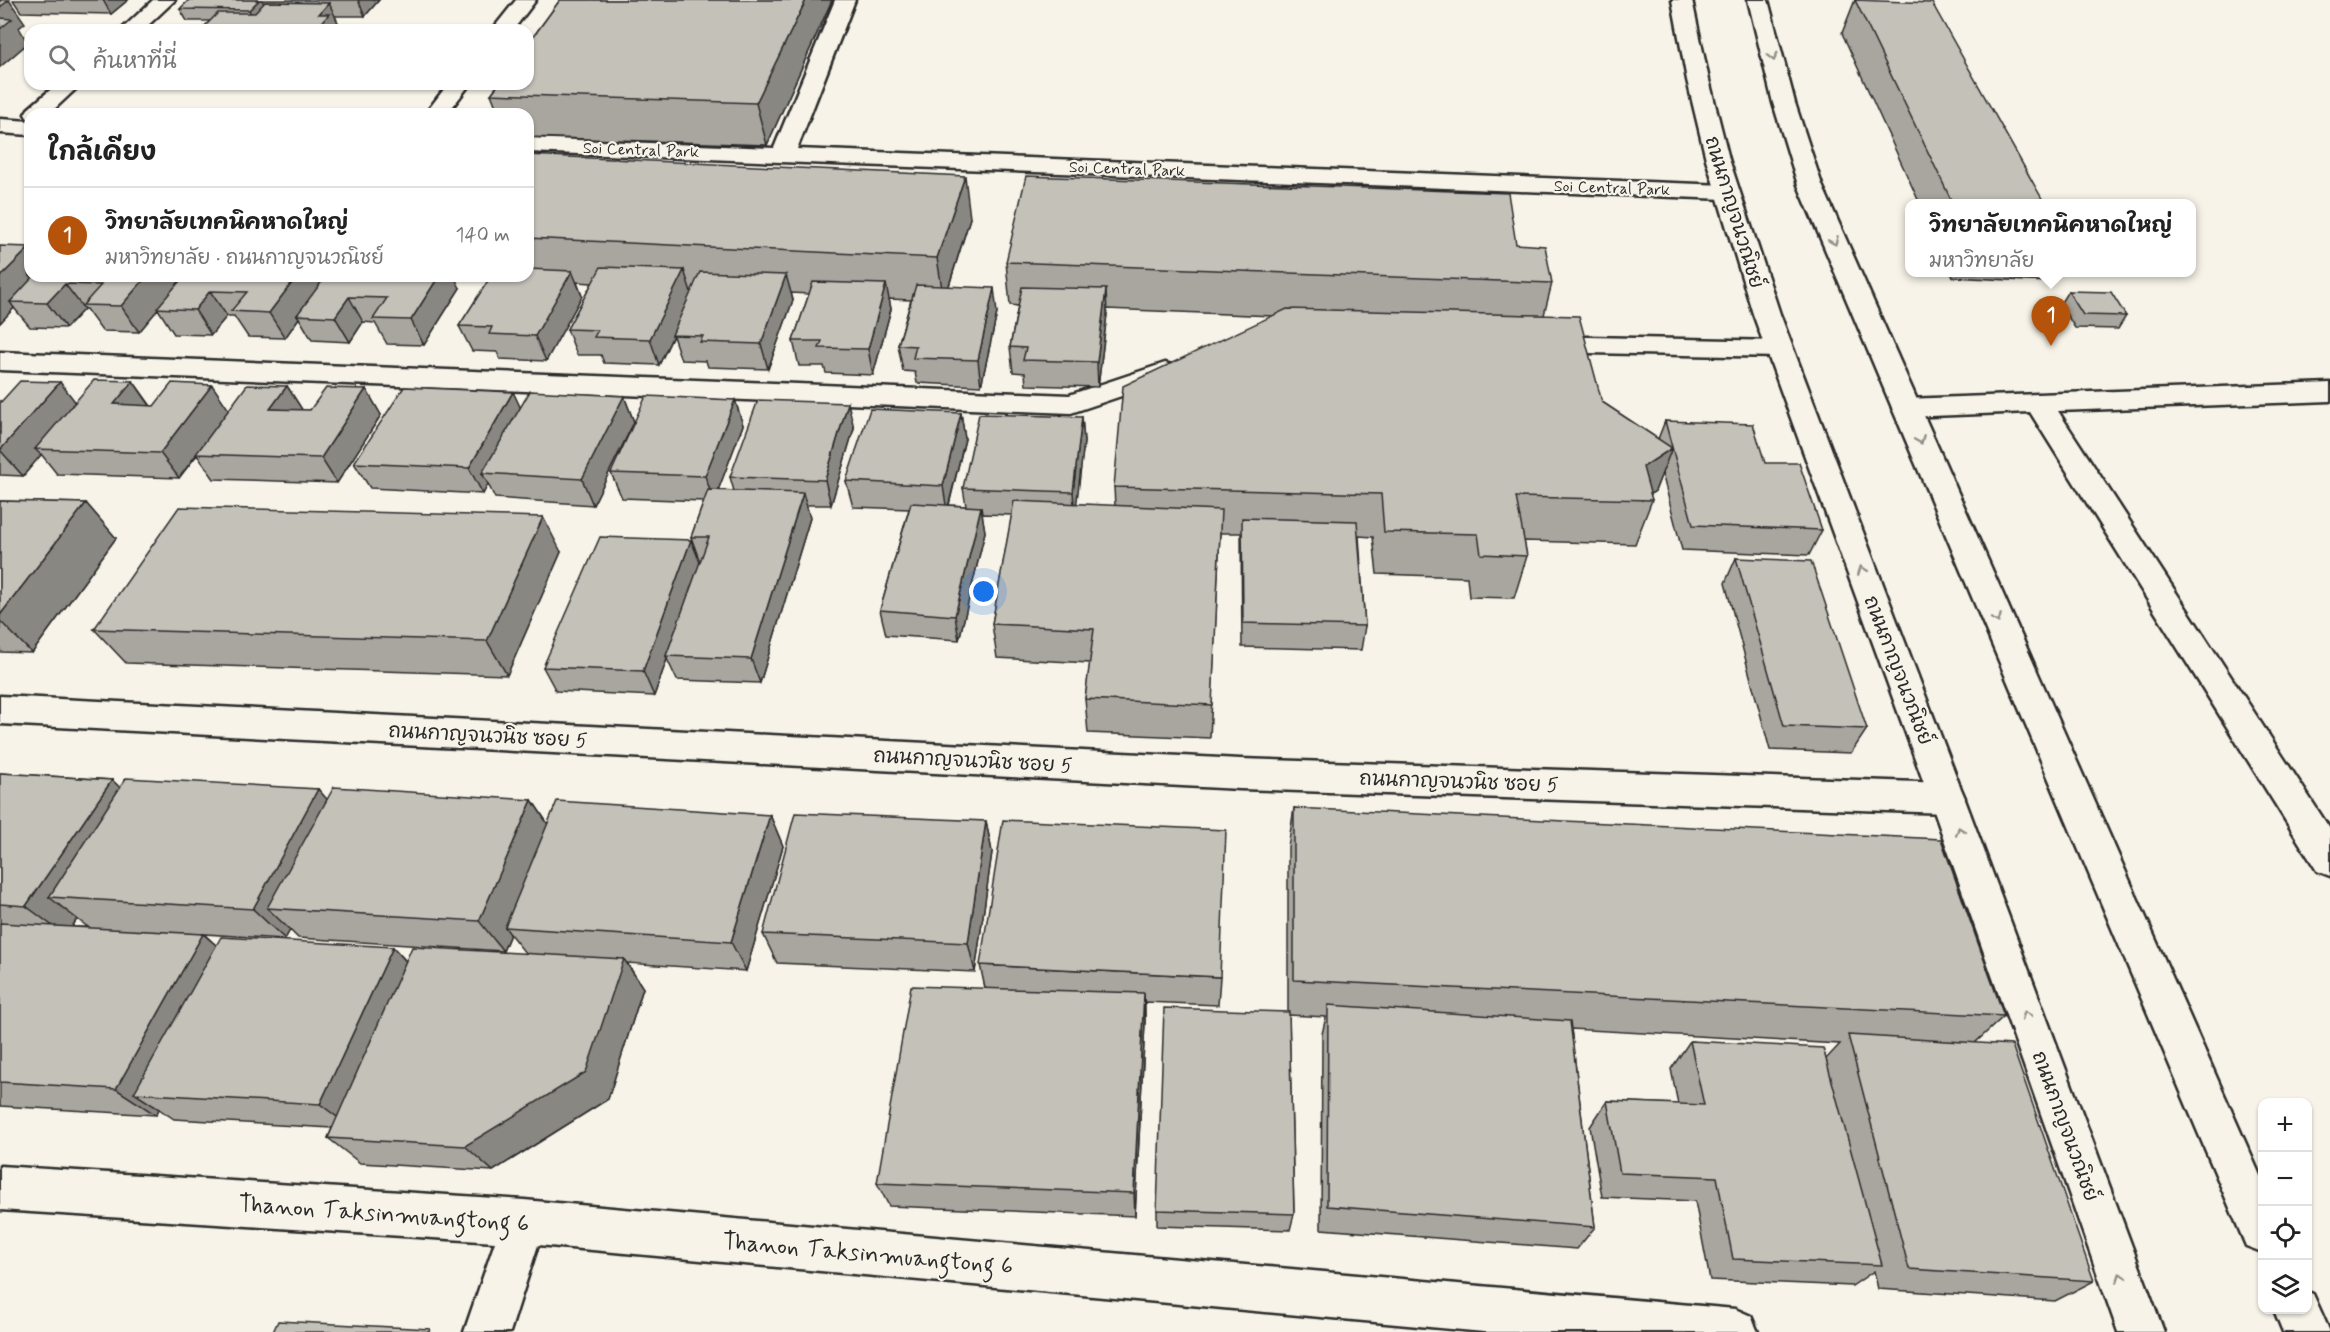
<!DOCTYPE html>
<html lang="th">
<meta charset="utf-8">
<style>
body{margin:0;font-family:Mynerve,"Playpen Sans Thai",sans-serif;background:#f2f2f2;color:#222}
.controls{position:absolute;right:18px;bottom:18px;display:grid;overflow:hidden;border-radius:12px;box-shadow:0 2px 4px #0004}
.controls button{width:54px;height:54px;display:grid;place-items:center;padding:0;border:0;border-bottom:2px solid #e0e0e0;background:#fff;color:#222;font:30px sans-serif}
.you{position:absolute;left:984px;top:592px;width:21px;height:21px;margin:-15px;border:4px solid #fff;border-radius:50%;background:#1a73e8;box-shadow:0 0 0 9px #1a73e833}
.badge{display:grid;place-items:center;width:39px;height:39px;border-radius:50%;background:#b45309;color:#fff;font-size:20px;font-weight:700}
.pin{position:absolute;translate:-50% -50px;filter:drop-shadow(0 2px 3px #0008)}
.pin::after{content:'';position:absolute;top:32px;width:21px;height:18px;background:inherit;clip-path:polygon(0 0,100% 0,50% 100%)}
.popup{position:absolute;left:1905px;top:199px;width:291px;height:78px;box-sizing:border-box;display:grid;place-content:center;border-radius:12px;background:#fff;filter:drop-shadow(0 2px 4px #0005);font-size:20px;white-space:nowrap;color:#767676}
.popup b{font-size:22px;color:#222}
.popup::after{content:'';position:absolute;left:50%;top:100%;margin-left:-12px;border:12px solid transparent;border-top-color:#fff}
.list{margin:0;padding:0;list-style:none}
h2{display:flex;justify-content:space-between;align-items:center;height:78px;margin:0;padding:0 24px;font-size:26px}
h2 small{font-size:20px;font-weight:400;color:#767676}
.list li{display:grid;grid-template-columns:39px 1fr auto;gap:18px;align-items:center;box-sizing:border-box;height:96px;padding:0 24px;border-top:2px solid #e0e0e0}
.list b{display:block;font-size:22px;white-space:nowrap}
.list p{margin:0;font-size:20px;white-space:nowrap;color:#767676}
.list em{font-size:20px;font-style:normal;color:#767676}
.icon{flex:none;width:33px;height:33px;fill:none;stroke:currentColor;stroke-width:2;stroke-linecap:round;stroke-linejoin:round}
.map{position:relative;flex:none;width:2330px;height:1332px;overflow:hidden}
.search{position:absolute;background:#fff;box-shadow:0 2px 4px #0004;left:24px;top:24px;width:510px;height:66px;display:flex;align-items:center;gap:15px;box-sizing:border-box;padding:0 21px;border-radius:18px;color:#767676;font-size:22px}
.panel{position:absolute;background:#fff;box-shadow:0 2px 4px #0004;left:24px;top:108px;width:510px;height:174px;border-radius:18px}
.map>svg:first-child{display:block}
</style>
<div class="map">
<svg width="2330" height="1332" viewBox="0 0 2330 1332">
<rect width="100%" height="100%" fill="#f7f3e8"/>
<filter id="ink" filterUnits="userSpaceOnUse"><feTurbulence type="fractalNoise" baseFrequency=".0167" numOctaves="2"/><feDisplacementMap in="SourceGraphic" scale="12" xChannelSelector="R" yChannelSelector="G"/><feConvolveMatrix kernelMatrix="1 2 1 2 8 2 1 2 1" color-interpolation-filters="sRGB"/></filter>
<g filter="url(#ink)">
<g fill="none" stroke-linecap="round" stroke-linejoin="round">
<defs>
<path id="minor" d="M153,0H175L143,30H121Z
M516,0H536L513,30H492Z
M835,0H855L797,149L1725,185L1733,187L1737,192L1733,197L1725,199L528,152V138L774,148Z
M57,84H81L49,114H30V119H28L25,114L28,109Z
M448,84H470L447,114H425Z
M0,119L30,121V135L0,133Z
M1541,336L1779,341L1788,343L1792,349L1788,355L1779,357L1541,352L1532,350L1528,344L1532,338Z
M0,352L1069,395L1165,363L1175,366L1179,372L1175,378L1071,413L0,370Z
M2330,383V401L2058,411L2330,829V876L2317,871L2030,412L1906,417L1896,414L1892,408L1896,402L1906,399Z
M0,696L1240,759L1947,783L1960,787L1965,798L1960,809L1947,813L1240,789L0,724Z
M0,1166L524,1200L1735,1309L1751,1316L1758,1332H1484L538,1245L510,1332H464L495,1242L0,1210Z"/>
<path id="major" d="M1672,0H1692L1709,80L1729,159L1780,314L1964,797L2164,1332H2118L1929,797L1753,314L1706,159L1687,80Z
M1748,0H1768L1795,103L1822,185L2262,1180V1252L2246,1246L1798,185L1773,103Z
M2308,1292L2313,1294L2330,1332H2283L2274,1310H2308Z"/>
</defs>
<use href="#minor" stroke="#2b2b2b" stroke-width="5"/>
<use href="#major" stroke="#2b2b2b" stroke-width="5"/>
<use href="#minor" fill="#f7f3e8" fill-rule="evenodd"/>
<use href="#major" fill="#f7f3e8" fill-rule="evenodd"/>
</g>
<path fill="#a9a69f" stroke="#2b2b2b" stroke-width="1.5" fill-rule="evenodd" d="M13,0H128L111,14L21,12Z
M189,0H379L365,16H335L340,27L337,30H201L210,21H187L180,9Z
M560,0H832L767,145L528,137V114H499L491,94Z
M1855,0L2045,204H1920L1842,33Z
M528,155L970,218L949,286L997,313L981,386L917,383L915,372L903,371L898,345L911,300L889,299L891,309L873,375L826,373L824,366H799L793,341L809,294L791,293L793,300L768,369L708,367L706,361L681,360L673,336L659,365L604,363L601,355H577L567,329L592,283L577,282L582,296L546,361L500,359L497,352L472,351L459,326L490,278L458,276H528Z
M1516,244L1552,283L1544,315L1602,402L1658,439L1665,421L1765,463L1822,530L1809,555L1682,550L1662,473L1655,491L1650,495L1652,500L1635,544L1524,541L1527,556L1514,598L1469,597L1467,577L1377,574L1373,537L1359,536L1365,626L1361,650L1242,647L1241,533H1220L1210,738L1088,733L1085,699L1090,663L997,658L992,624L1012,515L982,514L985,532L959,640L886,635L880,610L909,509L853,507L846,481L961,413L965,439L949,505L966,506L963,488L1082,417L1084,442L1076,504L1115,506L1114,487L1273,316L1107,309V314L1098,387L1026,385L1025,373L1013,372L1010,347L1018,306L1010,305L1006,262Z
M30,247V276H324L325,278L460,288L424,345L387,344L375,323L363,322L350,342L312,340L299,318L285,338L248,337L234,316H227L211,335L174,334L158,309L139,332L102,331L86,309H84L66,328L30,327L14,308L0,323Z
M1951,273H2053L2048,282L1953,277Z
M2068,291L2126,316L2118,329L2075,328L2060,304Z
M133,381L151,406L229,409L287,386L302,410H310L366,389L381,415L337,483L214,479L197,455L179,478L57,474L41,454L23,476L0,475V400L1,402H75Z
M513,392L520,408L624,396L634,422L593,505L495,498L488,484L483,494L370,488L354,463Z
M735,400L743,425L718,490L734,491L730,477L854,428L831,505H806L810,518L760,683L677,680L667,659L654,696L556,691L543,667L700,562L691,537L704,501L622,498L611,473Z
M0,501L86,503L116,538L32,653L0,652Z
M561,552L507,675L126,663L94,629Z
M1736,558L1867,729L1851,753L1770,750L1725,583Z
M0,773L112,780L120,788L318,789L327,800H532L548,824L770,815L783,846L746,971L627,963L643,988L608,1099L493,1171L360,1163L328,1138L332,1128L174,1119L159,1109L156,1115L0,1106ZM77,919L88,927H72ZM290,930L298,938L503,951L510,934L526,954L406,961L393,947L216,945L204,934L285,939Z
M1294,808L2004,1016L1975,1043L2094,1281L2055,1301L1878,1289L1874,1271L1852,1286L1710,1280L1695,1201L1602,1197L1590,1127L1607,1101L1678,1104L1671,1069L1690,1041L1826,1059L1840,1044L1571,1029L1595,1227L1577,1249L1321,1229L1322,1034L1326,1017L1289,1015L1294,1214L1290,1230L1157,1226V1210L1288,1012V847Z
M986,821L992,852L975,972L777,963L763,934Z
M980,965L1220,977L1218,1005L1145,1002V1022L1135,1216L889,1206L877,1183L985,988Z"/>
<path fill="#898782" stroke="#2b2b2b" stroke-width="1.5" d="M0,0H9L25,23L19,28L28,43L0,67Z
M103,0H128L111,14Z
M259,0H262L267,10L255,22L249,10Z
M358,0H379L365,16Z
M806,0H832L767,145L756,103Z
M329,3L340,27L337,30H316L319,14Z
M965,176L970,218L944,301L937,258Z
M30,247V276H45L10,302L14,308L0,323V277Z
M684,270L692,295L659,365L650,339Z
M572,271L582,296L546,361L535,336Z
M786,275L793,300L768,369L761,344Z
M147,276H186L139,332L121,306Z
M297,276H324L327,281L297,315L299,318L285,338L269,313Z
M439,276H454L460,288L424,345L411,320Z
M65,284L84,309L66,328L47,303Z
M886,284L891,309L873,375L868,349Z
M994,288L997,313L981,386L978,360Z
M1106,289L1107,314L1098,387L1097,362Z
M210,291L227,316L211,335L195,310Z
M349,297L363,322L350,342L335,317Z
M133,381L151,407L114,404Z
M60,382L80,408L35,449L41,455L23,476L0,450Z
M212,385L229,410L179,478L160,453Z
M287,386L303,411L270,409Z
M366,389L381,415L337,483L321,458Z
M513,392L525,417L482,473L488,484L483,494L469,468Z
M624,396L634,422L593,505L582,479Z
M735,400L743,425L714,501L705,476Z
M848,403L854,428L831,505L825,480Z
M961,413L965,439L947,511L943,486Z
M1082,417L1084,442L1075,517L1073,492Z
M1672,448L1655,491L1642,500L1643,467Z
M803,493L810,518L760,683L751,659Z
M86,503L116,538L32,653L0,621V615Z
M981,507L985,532L959,640L955,616Z
M543,517L561,552L507,675L487,641Z
M691,540L701,565L666,656L667,659L654,696L643,671Z
M112,780L147,813L49,897L77,919L66,936L26,906Z
M318,789L346,821L267,908L290,930L285,939L253,909Z
M532,800L553,832L505,927L510,934L503,951L479,921Z
M770,815L783,846L746,971L731,942Z
M986,821L992,852L975,972L968,943Z
M203,934L237,963L134,1093L159,1109L156,1115L116,1089Z
M393,947L420,977L353,1129L320,1104Z
M624,959L643,988L608,1099L493,1171L465,1146Z
M1144,993L1145,1022L1135,1216L1134,1193Z"/>
<path fill="#c4c1b9" stroke="#2b2b2b" stroke-width="1.5" d="M0,0H9L0,7Z
M189,0H259L249,10L180,9Z
M560,0H806L756,103L491,94L499,84H528V44Z
M1855,0L1932,3L2045,204H1953Z
M265,2L329,3L319,14H329L316,30H201L218,13H255Z
M0,18L12,19L0,29Z
M528,155L965,176L937,258L528,238Z
M1026,176L1508,193L1516,244L1545,246L1552,283L1006,262Z
M0,246L30,247L0,277Z
M601,267L684,270L650,339L594,337L598,330L567,329Z
M528,269L572,271L535,336L489,334L492,327L459,326L491,276H528Z
M700,272L786,275L761,344L700,342L703,336L672,335Z
M34,276H147L121,306L83,305L101,285L65,284L47,303L10,302Z
M184,276H297L269,313L231,311L247,292L210,291L195,310L157,308Z
M326,276H439L411,320L373,319L387,298L349,297L335,317L297,315Z
M813,282L886,284L868,349L819,348L822,341H793Z
M916,285L994,288L978,360L913,358L916,346L898,345Z
M1022,287L1106,289L1097,362L1023,360L1026,348L1010,347Z
M2068,291L2111,292L2126,316L2083,315Z
M1287,309L1579,316L1602,402L1672,448L1643,467L1652,500L1516,497L1527,556L1481,554L1478,534L1384,532L1381,494L1114,487L1123,386Z
M94,380L133,381L114,404L154,406L172,383L212,385L160,453L35,449Z
M20,381L60,382L0,450V403Z
M247,385L287,386L270,409L310,410L326,388L366,389L321,458L196,454Z
M404,387L513,392L469,468L354,463Z
M530,391L624,396L582,479L482,473Z
M646,396L735,400L705,476L611,473Z
M758,400L848,403L825,480L730,477Z
M870,409L961,413L943,486L846,481Z
M979,414L1082,417L1073,492L963,488Z
M1665,421L1753,424L1765,463H1799L1822,530L1693,525Z
M708,490L803,493L751,659L666,656L709,537H691Z
M0,501L86,503L0,615Z
M1014,501L1221,510L1212,705L1085,699L1094,629L992,624Z
M911,503L981,507L955,616L880,610Z
M179,507L543,517L487,641L94,629Z
M1242,518L1357,521L1365,626L1243,623Z
M600,537L691,540L643,671L543,667Z
M1736,558L1811,561L1867,729L1784,726Z
M0,773L112,780L26,906L0,904Z
M126,778L318,789L253,909L49,897Z
M334,787L532,800L479,921L267,908Z
M557,801L770,815L731,942L505,927Z
M1294,808L1941,839L2004,1016L1294,980Z
M795,813L986,821L968,943L763,934Z
M1003,820L1226,830L1220,977L980,965Z
M0,923L203,934L116,1089L0,1082Z
M221,937L393,947L320,1104L134,1093Z
M412,947L624,959L586,1072L465,1146L328,1138Z
M911,986L1144,993L1134,1193L877,1183Z
M1328,1005L1570,1021L1595,1227L1327,1206Z
M1164,1008L1289,1012L1294,1214L1157,1210Z
M1848,1035L2012,1045L2094,1281L1909,1269Z
M1690,1041L1823,1048L1882,1265L1733,1259L1717,1177L1620,1173L1607,1101L1704,1105Z
M278,1321L430,1329L429,1332H273Z"/>
<defs><path id="oneway-chevron" d="M-2-3.5L2.5 0L-2 3.5" fill="none" stroke-width="1.6" stroke-linecap="round" stroke-linejoin="round" transform="scale(1.5)"/></defs>
<g stroke="#918f8a">
<use href="#oneway-chevron" transform="translate(1773 57) rotate(76)"/>
<use href="#oneway-chevron" transform="translate(1834 241) rotate(67)"/>
<use href="#oneway-chevron" transform="translate(1920 440) rotate(67)"/>
<use href="#oneway-chevron" transform="translate(1862 570) rotate(-111)"/>
<use href="#oneway-chevron" transform="translate(1997 619) rotate(67)"/>
<use href="#oneway-chevron" transform="translate(1960 831) rotate(-110)"/>
<use href="#oneway-chevron" transform="translate(2026 1015) rotate(-110)"/>
<use href="#oneway-chevron" transform="translate(2121 1277) rotate(-110)"/>
</g>
</g>
<g text-anchor="middle" stroke-width="4.5" stroke-linejoin="round" paint-order="stroke">
<g font-size="16" fill="#2b2b2b" stroke="#f7f3e8">
<text transform="translate(641 149) rotate(2)" y="6">Soi Central Park</text>
<text transform="translate(1127 168) rotate(2)" y="6">Soi Central Park</text>
<text transform="translate(1612 187) rotate(2)" y="6">Soi Central Park</text>
</g>
<g font-size="20" fill="#2b2b2b" stroke="#f7f3e8">
<text transform="translate(1735 212) rotate(73)" y="7">ถนนกาญจนวณิชย์</text>
<text transform="translate(1899 670) rotate(69)" y="7">ถนนกาญจนวณิชย์</text>
<text transform="translate(488 735) rotate(3)" y="7">ถนนกาญจนวนิช ซอย 5</text>
<text transform="translate(973 760) rotate(3)" y="7">ถนนกาญจนวนิช ซอย 5</text>
<text transform="translate(1459 781) rotate(2)" y="7">ถนนกาญจนวนิช ซอย 5</text>
<text transform="translate(2066 1126) rotate(70)" y="7">ถนนกาญจนวณิชย์</text>
</g>
<g font-size="24" fill="#2b2b2b" stroke="#f7f3e8">
<text transform="translate(384 1213) rotate(4)" y="8">Thanon Taksinmuangtong 6</text>
<text transform="translate(868 1253) rotate(5)" y="8">Thanon Taksinmuangtong 6</text>
</g>
</g>
</svg>
<div class="controls">
<button>+</button>
<button>−</button>
<button><svg class="icon" aria-label="locate" viewBox="0 0 24 24"><circle cx="12" cy="12" r="6"/><path d="M12 2v4M12 18v4M2 12h4M18 12h4"/></svg></button>
<button><svg class="icon" aria-label="layers" viewBox="0 0 24 24"><path d="M12 4l9 5-9 5-9-5zM3 14l9 5 9-5"/></svg></button>
</div>
<div class="you"></div>
<div class="pin badge" style="left:2051px;top:346px">1</div>
<div class="popup"><b>วิทยาลัยเทคนิคหาดใหญ่</b>มหาวิทยาลัย</div>
<div class="search"><svg class="icon" aria-label="search" viewBox="0 0 24 24"><circle cx="10" cy="10" r="6"/><path d="M15 15l6 6"/></svg>ค้นหาที่นี่</div>
<section class="panel">
<h2>ใกล้เคียง<small></small></h2>
<ul class="list">
<li><span class="badge">1</span><div><b>วิทยาลัยเทคนิคหาดใหญ่</b><p>มหาวิทยาลัย · ถนนกาญจนวณิชย์</p></div><em>140 m</em></li>
</ul>
</section>
</div>
